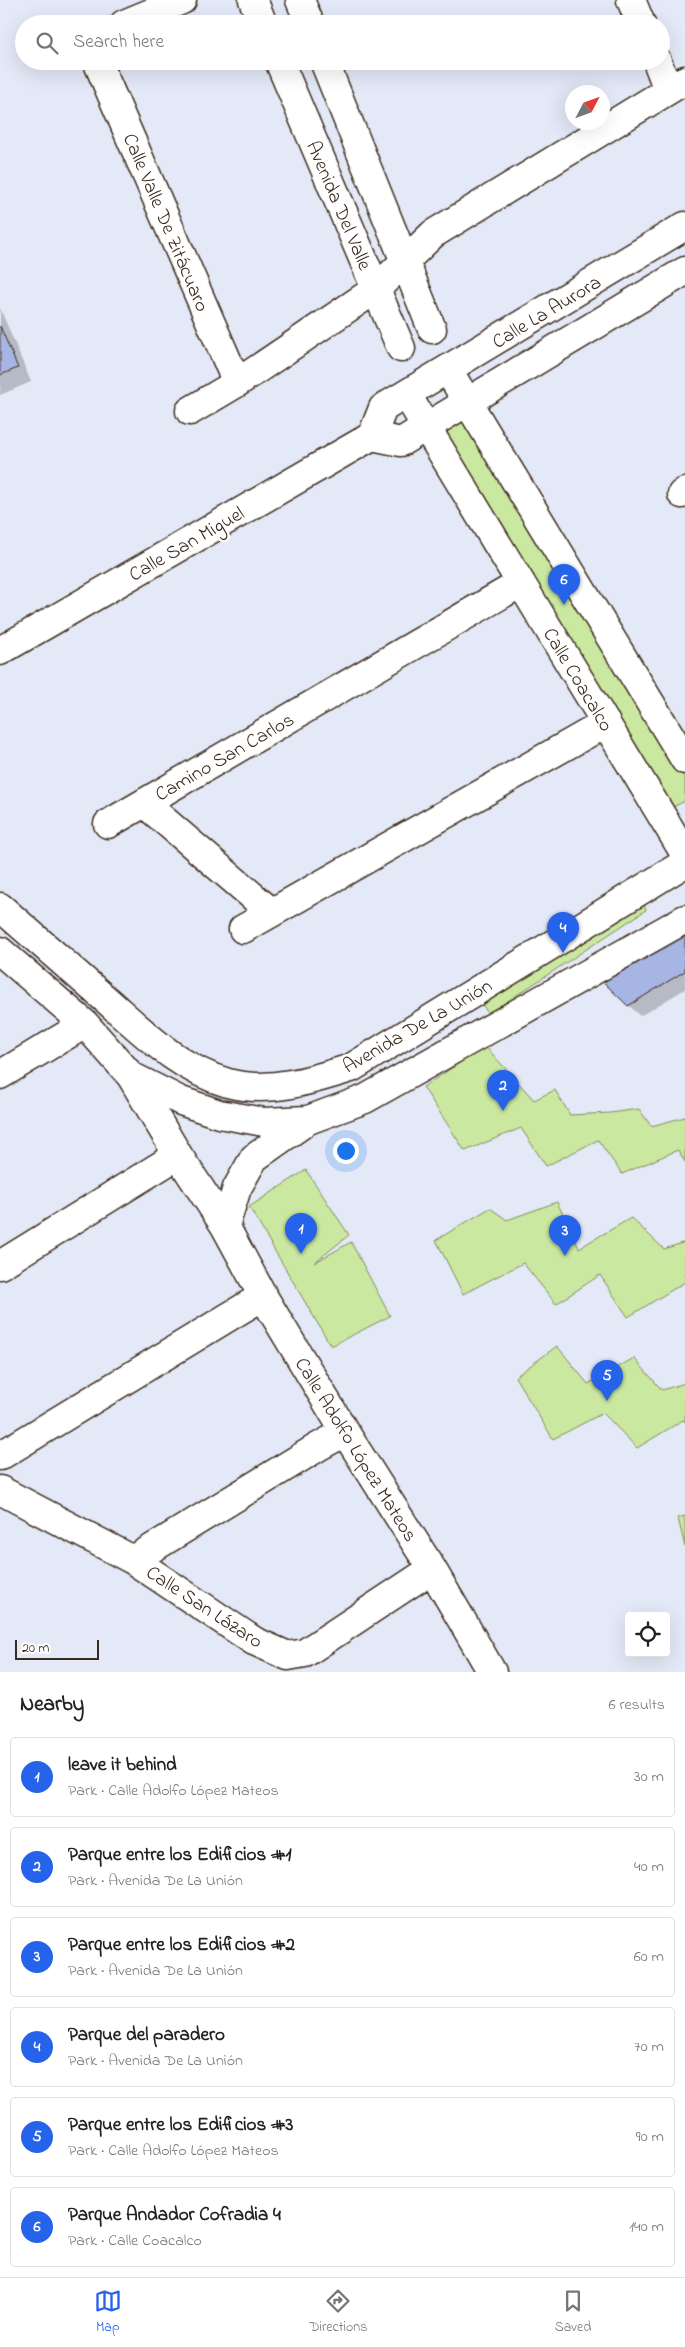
<!DOCTYPE html>
<meta charset="utf-8">
<style>
body{margin:0;font-family:"Indie Flower",sans-serif;background:#f6f6f6;color:#222}
.controls{position:absolute;right:15px;bottom:15px;display:grid;overflow:hidden;border-radius:5px;box-shadow:0 5px 20px #0002}
.controls button{width:45px;height:45px;display:grid;place-items:center;padding:0;border:0;border-bottom:1px solid #e0e0e0;background:#fff;color:#222;font:25px sans-serif}
.compass{position:absolute;left:565px;top:85px;width:45px;height:45px;border-radius:50%;background:#fff;box-shadow:0 5px 20px #0002;rotate:49deg}
.scale{position:absolute;left:15px;bottom:12px;width:84px;box-sizing:border-box;padding-left:5px;border:2px solid #3b2a1e;border-top:0;font-size:14px;line-height:18px;white-space:nowrap;color:#3b2a1e;-webkit-text-stroke:4px #fff;paint-order:stroke}
.you{position:absolute;left:345px;top:1150px;width:18px;height:18px;margin:-12px;border:4px solid #fff;border-radius:50%;background:#1a73e8;box-shadow:0 0 0 8px #1a73e833}
.badge{display:grid;place-items:center;width:32px;height:32px;border-radius:50%;background:#2563eb;color:#fff;font-size:16px;font-weight:700}
.pin{position:absolute;translate:-50% -41px;filter:drop-shadow(0 1px 2px #0008)}
.pin::after{content:'';position:absolute;top:26px;width:18px;height:15px;background:inherit;clip-path:polygon(0 0,100% 0,50% 100%)}
.list{margin:0;padding:0;list-style:none}
h2{display:flex;justify-content:space-between;align-items:center;height:65px;margin:0;padding:0 20px;font-size:21px}
h2 small{font-size:16px;font-weight:400;color:#767676}
.list li{display:grid;grid-template-columns:32px 1fr auto;gap:15px;align-items:center;box-sizing:border-box;height:80px;margin:0 10px 10px;padding:0 10px;border:1px solid #e0e0e0;border-radius:5px}
.list b{display:block;font-size:19px;white-space:nowrap}
.list p{margin:0;font-size:16px;white-space:nowrap;color:#767676}
.list em{font-size:16px;font-style:normal;color:#767676}
.icon{flex:none;width:28px;height:28px;fill:none;stroke:currentColor;stroke-width:2;stroke-linecap:round;stroke-linejoin:round}
.map{position:relative;flex:none;width:685px;height:1672px;overflow:hidden}
.search{position:absolute;background:#fff;box-shadow:0 5px 20px #0002;left:15px;right:15px;top:15px;height:55px;display:flex;align-items:center;gap:12px;box-sizing:border-box;padding:0 18px;border-radius:28px;color:#767676;font-size:19px}
.sheet{height:605px;background:#fff}
nav{display:flex;justify-content:space-around;align-items:center;box-sizing:border-box;height:70px;border-top:1px solid #e0e0e0;background:#fff;font-size:14px;color:#767676}
nav a{display:grid;justify-items:center;gap:2px}
nav .on{color:#2563eb}
.map>svg:first-child{display:block}
</style>
<div class="map">
<svg width="685" height="1672" viewBox="0 0 685 1672">
<rect width="100%" height="100%" fill="#e4e9f7"/>
<filter id="ink" filterUnits="userSpaceOnUse"><feTurbulence type="fractalNoise" baseFrequency=".02" numOctaves="2"/><feDisplacementMap in="SourceGraphic" scale="10" xChannelSelector="R" yChannelSelector="G"/><feConvolveMatrix kernelMatrix="1 2 1 2 8 2 1 2 1" color-interpolation-filters="sRGB"/></filter>
<g filter="url(#ink)">
<path fill="#cae89f" stroke="#82895e" d="M465,410L685,779V801L669,809L444,430Z
M640,892L646,910L488,1014L478,996Z
M485,1046L534,1100L555,1090L570,1115L610,1113L639,1109L651,1126L685,1117V1162L678,1150L622,1174L598,1140L546,1166L521,1128L465,1151L423,1087Z
M306,1170L349,1235L314,1263L351,1242L390,1316L331,1346L249,1207Z
M557,1202L579,1248L631,1218L664,1249L685,1242V1282L628,1317L600,1275L556,1304L523,1263L463,1294L436,1240L490,1208L507,1220Z
M557,1346L588,1384L634,1358L662,1390L685,1383V1422L683,1420L637,1448L603,1413L553,1439L515,1377Z
M685,1516V1547L678,1518Z"/>
<path fill="#0003" d="M0,308L31,382L0,395Z
M685,925V989L640,1016L599,976Z"/>
<path fill="#a6b5e4" stroke="#3b2a1e" d="M0,326L18,368L0,375Z
M685,924V971L628,1006L597,976Z"/>
<g fill="none" stroke-linecap="round" stroke-linejoin="round">
<defs>
<path id="minor" d="M253,0L263,24
M300,0L310,24
M631,0L641,24
M124,24L182,0
M97,61L237,383
M279,61L401,348
M324,61L432,329
M657,61L668,90
M448,370L685,760
M407,395L685,854
M190,411L237,383L376,289L433,234L685,80
M682,494L685,492
M144,803L271,912
M108,824L521,583
M0,907C34,937 69,967 103,997C141,1030 178,1069 228,1083C268,1094 313,1080 351,1068L685,863
M243,929L606,723
M0,951L85,1024L131,1076L181,1101L219,1114L264,1122L308,1120L365,1099L685,919
M0,1075L85,1024
M131,1076L178,1155L225,1226L263,1296L345,1432L432,1569L492,1672
M225,1226L237,1188L254,1158L308,1120
M0,1265L178,1155
M0,1456L263,1296
M0,1490L133,1560L254,1641L288,1656L305,1653L432,1569
M133,1560L318,1447L345,1432"/>
<path id="tertiary" d="M372,436L401,442L685,271
M0,651L372,436L383,408L685,226"/>
</defs>
<use href="#minor" stroke="#3b2a1e" stroke-width="31"/>
<use href="#tertiary" stroke="#3b2a1e" stroke-width="31"/>
<use href="#minor" stroke="#fff" stroke-width="28"/>
<use href="#tertiary" stroke="#fff" stroke-width="28"/>
</g>
</g>
<g text-anchor="middle" stroke-width="5" stroke-linejoin="round" paint-order="stroke">
<g font-size="20" fill="#3b2a1e" stroke="#fff">
<text transform="translate(340 205) rotate(67)" y="7">Avenida Del Valle</text>
<text transform="translate(167 222) rotate(67)" y="7">Calle Valle De Zitácuaro</text>
<text transform="translate(546 311) rotate(-31)" y="7">Calle La Aurora</text>
<text transform="translate(186 543) rotate(-30)" y="7">Calle San Miguel</text>
<text transform="translate(579 679) rotate(59)" y="7">Calle Coacalco</text>
<text transform="translate(224 756) rotate(-30)" y="7">Camino San Carlos</text>
<text transform="translate(417 1025) rotate(-30)" y="7">Avenida De La Unión</text>
<text transform="translate(357 1449) rotate(58)" y="7">Calle Adolfo López Mateos</text>
<text transform="translate(205 1606) rotate(33)" y="7">Calle San Lázaro</text>
</g>
</g>
</svg>
<div class="controls">
<button><svg class="icon" aria-label="locate" viewBox="0 0 24 24"><circle cx="12" cy="12" r="6"/><path d="M12 2v4M12 18v4M2 12h4M18 12h4"/></svg></button>
</div>
<svg class="compass" viewBox="-18 -18 36 36"><path d="M0-13l5 13h-10z" fill="#e53935"/><path d="M0 13l5-13h-10z" fill="#767676"/></svg>
<div class="scale">20 m</div>
<div class="you"></div>
<div class="pin badge" style="left:301px;top:1254px">1</div>
<div class="pin badge" style="left:503px;top:1111px">2</div>
<div class="pin badge" style="left:565px;top:1256px">3</div>
<div class="pin badge" style="left:563px;top:953px">4</div>
<div class="pin badge" style="left:607px;top:1401px">5</div>
<div class="pin badge" style="left:564px;top:605px">6</div>
<div class="search"><svg class="icon" aria-label="search" viewBox="0 0 24 24"><circle cx="10" cy="10" r="6"/><path d="M15 15l6 6"/></svg>Search here</div>
</div>
<section class="sheet">
<h2>Nearby<small>6 results</small></h2>
<ul class="list">
<li><span class="badge">1</span><div><b>leave it behind</b><p>Park · Calle Adolfo López Mateos</p></div><em>30 m</em></li>
<li><span class="badge">2</span><div><b>Parque entre los Edificios #1</b><p>Park · Avenida De La Unión</p></div><em>40 m</em></li>
<li><span class="badge">3</span><div><b>Parque entre los Edificios #2</b><p>Park · Avenida De La Unión</p></div><em>60 m</em></li>
<li><span class="badge">4</span><div><b>Parque del paradero</b><p>Park · Avenida De La Unión</p></div><em>70 m</em></li>
<li><span class="badge">5</span><div><b>Parque entre los Edificios #3</b><p>Park · Calle Adolfo López Mateos</p></div><em>90 m</em></li>
<li><span class="badge">6</span><div><b>Parque Andador Cofradia 4</b><p>Park · Calle Coacalco</p></div><em>140 m</em></li>
</ul>
</section>
<nav>
<a class="on"><svg class="icon" aria-label="map" viewBox="0 0 24 24"><path d="M3 6l6-2 6 2 6-2v14l-6 2-6-2-6 2zM9 4v14M15 6v14"/></svg>Map</a>
<a><svg class="icon" aria-label="directions" viewBox="0 0 24 24"><path d="M12 3l9 9-9 9-9-9zM9 14v-3h6M13 9l2 2-2 2"/></svg>Directions</a>
<a><svg class="icon" aria-label="saved" viewBox="0 0 24 24"><path d="M7 4h10v16l-5-4-5 4z"/></svg>Saved</a>
</nav>
